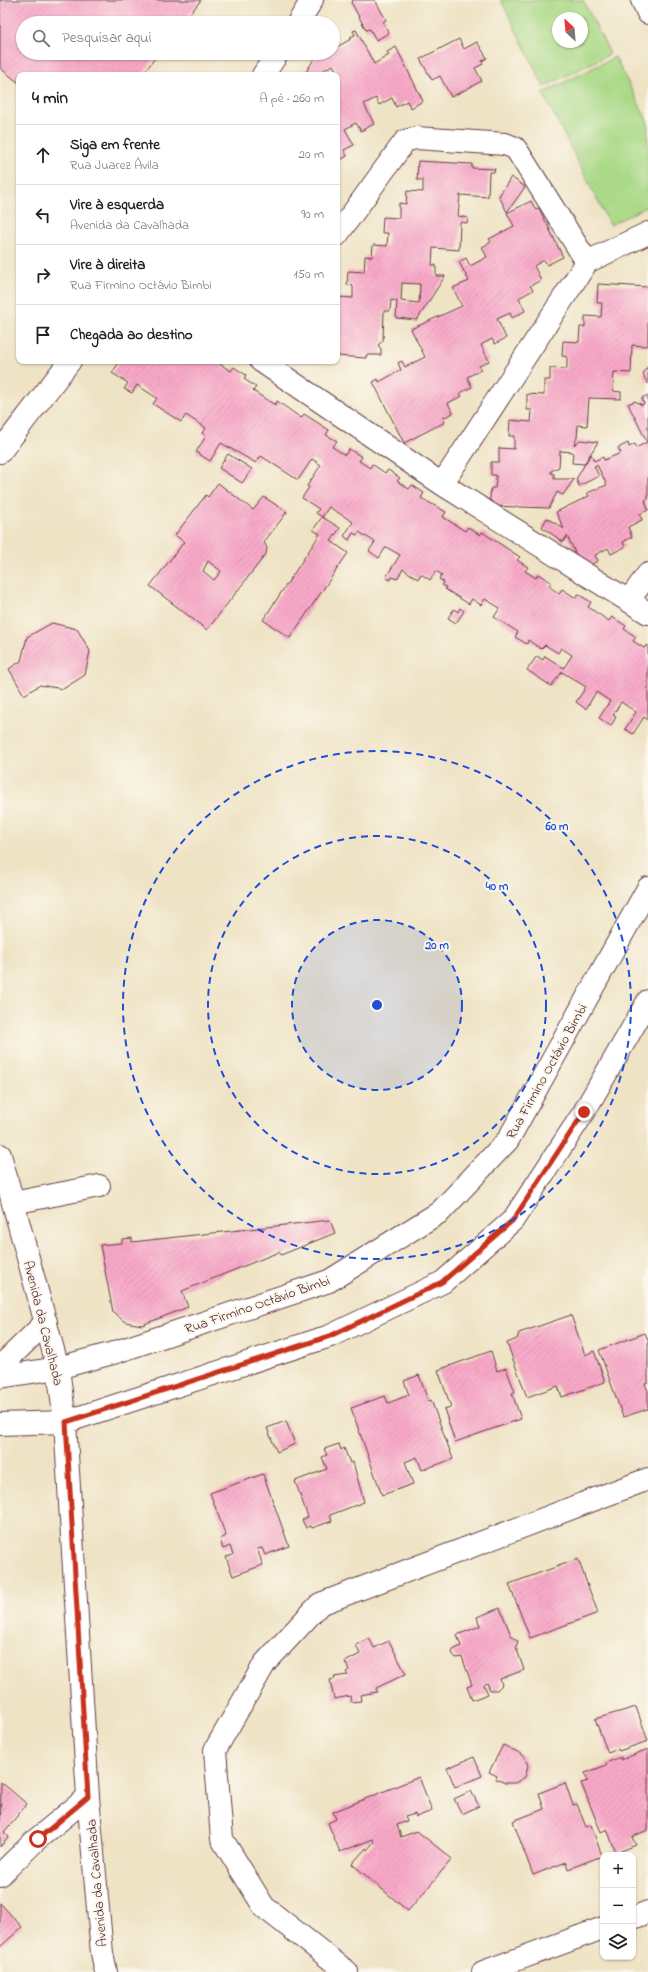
<!DOCTYPE html>
<html lang="pt">
<meta charset="utf-8">
<style>
body{margin:0;font-family:"Indie Flower",sans-serif;background:#f6f6f6;color:#222}
.controls{position:absolute;right:12px;bottom:12px;display:grid;overflow:hidden;border-radius:8px;box-shadow:0 1px 3px #0004}
.controls button{width:36px;height:36px;display:grid;place-items:center;padding:0;border:0;border-bottom:1px solid #e0e0e0;background:#fff;color:#222;font:20px sans-serif}
.compass{position:absolute;left:552px;top:12px;width:36px;height:36px;border-radius:50%;background:#fff;box-shadow:0 1px 3px #0004;rotate:334deg}
.stop{position:absolute;width:12px;height:12px;margin:-9px;border:3px solid #c8321e;border-radius:50%;background:#fff}
.stop.end{background:#c8321e;border-color:#fff;box-shadow:0 1px 4px #0008}
.list{margin:0;padding:0;list-style:none}
h2{display:flex;justify-content:space-between;align-items:center;height:52px;margin:0;padding:0 16px;font-size:17px}
h2 small{font-size:13px;font-weight:400;color:#767676}
.list li{display:grid;grid-template-columns:26px 1fr auto;gap:12px;align-items:center;box-sizing:border-box;height:60px;padding:0 16px;border-top:1px solid #e0e0e0}
.list b{display:block;font-size:15px;white-space:nowrap}
.list p{margin:0;font-size:13px;white-space:nowrap;color:#767676}
.list em{font-size:13px;font-style:normal;color:#767676}
.icon{flex:none;width:22px;height:22px;fill:none;stroke:currentColor;stroke-width:2;stroke-linecap:round;stroke-linejoin:round}
.map{position:relative;flex:none;width:648px;height:1972px;overflow:hidden}
.search{position:absolute;background:#fff;box-shadow:0 1px 3px #0004;left:16px;top:16px;width:324px;height:44px;display:flex;align-items:center;gap:10px;box-sizing:border-box;padding:0 14px;border-radius:22px;color:#767676;font-size:15px}
.panel{position:absolute;background:#fff;box-shadow:0 1px 3px #0004;left:16px;top:72px;width:324px;height:292px;border-radius:8px}
.map>svg:first-child{display:block}
</style>
<div class="map">
<svg width="648" height="1972" viewBox="0 0 648 1972">
<defs>
<pattern id="building-hatch" width="6" height="6" patternUnits="userSpaceOnUse"><rect width="6" height="6" fill="#f8a8c8"/><path d="M-1 1l2-2M0 6l6-6M5 7l2-2" fill="none" stroke="#d690ac"/></pattern>
</defs>
<rect width="100%" height="100%" fill="#fbf7ec"/>
<filter id="ink" filterUnits="userSpaceOnUse"><feTurbulence type="fractalNoise" baseFrequency=".025" numOctaves="2"/><feDisplacementMap in="SourceGraphic" scale="8" xChannelSelector="R" yChannelSelector="G"/><feConvolveMatrix kernelMatrix="1 2 1 2 8 2 1 2 1" color-interpolation-filters="sRGB"/></filter>
<filter id="wash" filterUnits="userSpaceOnUse"><feTurbulence type="fractalNoise" baseFrequency=".012" numOctaves="4" result="noise"/><feDisplacementMap in="SourceGraphic" scale="16" xChannelSelector="R" yChannelSelector="G"/><feGaussianBlur stdDeviation="0.9" result="paint"/><feColorMatrix in="noise" values="0 0 0 0 0 0 0 0 0 0 0 0 0 0 0 0 0 1.4 0 .05"/><feComposite in="paint" operator="in"/></filter>
<g filter="url(#wash)">
<rect width="100%" height="100%" fill="#efe3c5"/>
<path fill="#aad987" stroke="#7a7c59" fill-rule="evenodd" d="M501,0H583L610,54L544,87ZM558,18H582V42H558Z
M615,57L648,122V206L610,225L543,93Z"/>
<g id="blocks">
<path fill="url(#building-hatch)" fill-rule="evenodd" d="M0,0H201L183,23H23V53H159L142,75H19V83L0,68Z
M353,0H375L386,20L383,22L389,33L376,40L370,29L366,30L351,2Z
M356,30L374,64L389,55L387,52L396,47L423,101L411,108L407,101L396,107L392,98L379,105L376,98L364,104L374,124L361,131L356,123L345,129L354,145L344,150L347,156L337,162V81L340,80L338,75H339L333,65L317,74V75H304L318,53H333V45L335,48L351,39L350,37L355,35L353,31Z
M459,39L464,49L477,42L487,58L482,61L483,64L475,68L482,81L451,97L440,76L432,80L420,59Z
M418,161L472,164V168L495,169L494,172H489L488,197L460,195L458,216L468,218L467,223L460,222L459,250L433,248L432,265H436V276H445L417,320L396,318L397,301L391,300L390,311H384L383,341L378,345L381,349V355H366V358L337,356V297L353,298V286L347,285L348,271L364,272L365,256L372,257L373,245L387,246L388,233H382L383,217L399,218V203L406,204L407,191L423,192V180H417ZM402,283L420,284L419,303L401,301Z
M511,177L525,187L507,212L499,196Z
M531,201L536,210L539,208L563,257L547,265L544,260L534,266L541,280L530,286L533,290L519,298L525,311L512,318L510,313L497,319L506,338L495,344L492,339L481,345L489,361L479,366L481,370L467,377L472,387L460,393L462,396L448,403L453,413L443,418L445,422L404,443L373,382L378,379L379,382L401,370L398,363L402,361L405,367L425,357L411,329L462,306L453,288L469,281L459,262L466,258L470,266L487,257L482,247L491,242L489,239L514,226L507,213Z
M598,284L648,287V346L632,345L631,373L614,372L613,391L621,392V399L589,398L587,426L578,425L577,438L574,445L580,440L598,442L584,464L572,463L573,452L560,451L559,467L551,471V473L554,474V479H574L563,495L557,492L549,508L489,506L491,488H495L496,480V475H491V462H499V448L514,449V436H509L510,420L531,422L532,410H527V394L544,395V380H550V368L567,369V357L562,356L563,341L579,342L580,327H585V316L601,317L602,303H597Z
M120,361H215L231,371L234,367L246,375L244,379L256,387L253,391L275,405L277,401L301,418L304,414L329,430L326,435L337,441L332,447L345,455L349,449L362,457L359,461L370,468L372,464L385,473L388,470L400,478L397,481L409,489L412,485L424,493L421,498L446,512L443,517L465,531L468,527L480,535L482,532L520,557L517,560L528,567L525,571L536,578L538,574L551,582L549,586L559,594L562,589L576,598L578,594L591,602L588,607L609,621L612,617L626,626L624,629L636,637L633,641L644,648L648,645V720L644,717L633,734L625,729L636,712L621,702L613,715L616,717L611,726L599,718L610,701L596,692L586,709L576,702L586,687L562,672L551,686L527,670L537,656L543,660L545,656L564,668L572,655L561,648L558,653L545,645L541,649L528,640L527,644L515,637L518,632L494,617L500,608L485,599L481,605L472,599L469,604L445,589L446,587L442,585L444,582L439,579L442,575L436,571L430,580L421,574L418,579L403,569L397,579L392,577L390,580L386,577L400,555L386,547L379,558L369,551L375,542L359,532L357,535L353,533L349,540L344,536L353,522L329,507L322,517L340,528L331,541L348,553L290,638L263,620L320,534L313,530L322,517L316,513L319,509L302,498L309,487L307,486L321,465L312,459L298,480L261,456L256,463L221,443L210,461L196,452L206,436L202,433L206,428L186,415L181,422L153,404L157,398L137,385L132,393L124,389L128,383L112,373Z
M648,366V384L643,374Z
M648,395V499L645,500L648,510L640,514L642,520L628,527L632,537L623,542L625,547L611,554L608,548L595,555L598,561L583,568L567,536L563,542L542,527L547,518L564,529L556,512L589,496L587,493L607,485L597,465L594,466L599,476L579,486L576,479L591,454L594,461L603,457L604,460L621,453L618,448L628,443L629,447L635,444L636,448L647,442L628,404L635,401L642,405L644,404L642,398Z
M228,454L252,469L242,483L219,468Z
M218,483L253,510L264,497L287,512L264,542L267,548L266,554L207,630L150,586L184,542L175,535L206,495L208,497ZM208,561L221,571L214,580L203,571Z
M460,608L464,611L456,623L448,618L454,609L458,612Z
M52,623L77,629L90,651L85,675L63,689L40,685L24,695L9,669L21,661L27,637Z
M330,1220L335,1233L281,1255L279,1252L182,1291L188,1307L142,1325L125,1322L113,1312L100,1245L122,1243V1239L132,1238V1242Z
M571,1315L585,1355L594,1351L605,1382L562,1397L558,1386L527,1397L507,1343L517,1339L519,1333Z
M645,1333L648,1340V1383L645,1384L648,1391V1409L623,1417L599,1350Z
M491,1351L497,1371L506,1368L515,1392L512,1393L521,1419L455,1442L444,1409L451,1407L438,1370Z
M419,1375L428,1401L431,1400L453,1459L422,1470L417,1457L405,1462L413,1484L382,1495L351,1408L385,1396L388,1403L409,1395L404,1381Z
M286,1421L295,1444L277,1452L267,1428Z
M339,1444L341,1450L344,1448L350,1463L353,1462L364,1502L330,1515L332,1521L312,1528L311,1526L306,1528L302,1520L308,1517L295,1481L327,1469L322,1457L327,1455L324,1449Z
M263,1474L289,1546L265,1555L262,1548L257,1549L263,1565L233,1576L226,1557L233,1555L230,1546L223,1549L220,1539L226,1536L210,1493Z
M578,1559L598,1613L530,1638L509,1584Z
M500,1608L511,1635L518,1641L516,1647L524,1670L500,1679L502,1685L497,1690H490L487,1683L484,1685L488,1694L472,1700L467,1687L472,1685L462,1657L456,1658L452,1653L453,1650L461,1646L457,1635L480,1626L477,1617Z
M369,1638L374,1648L389,1641L406,1674L376,1688L377,1692L360,1695L361,1701L351,1702L350,1696L334,1699L330,1680L335,1679L334,1677L348,1675L346,1672L349,1670L345,1662L360,1654L356,1645Z
M636,1707L648,1741L619,1751L618,1749L608,1753L595,1719Z
M503,1745L518,1752L525,1758L528,1766L525,1777L515,1783H505L496,1779L497,1776L489,1772Z
M648,1749V1830L632,1837L636,1845L616,1853L607,1829L601,1832L581,1783L588,1781L585,1773L607,1765L606,1763L621,1757V1760Z
M474,1757L482,1776L455,1787L447,1768Z
M419,1777L432,1811L416,1817L415,1814L405,1817L407,1821L397,1825L401,1837L417,1831L452,1859L408,1911L352,1864L366,1848L367,1850L374,1842L373,1839L340,1852L328,1823L336,1819L333,1812Z
M1,1782L27,1804L4,1832L9,1837L0,1847Z
M565,1783L573,1805L577,1804L586,1827L591,1825L602,1856L568,1869L566,1862L533,1875L513,1821L544,1809L539,1793Z
M471,1791L479,1806L462,1814L454,1799Z
M0,1903L22,1927L0,1947Z"/>
</g>
</g>
<g filter="url(#ink)">
<use href="#blocks" fill-opacity="0" stroke="#633c42" stroke-width="1"/>
<g fill="none" stroke-linecap="round" stroke-linejoin="round">
<defs>
<path id="minor" d="M337,235L405,141L416,138L505,144L515,148L518,152L587,262
M261,361L442,484L587,262L648,233
M442,484L648,613
M629,600L648,574
M13,1203L99,1186
M0,1367L46,1322
M0,1377L58,1368L113,1353L329,1281L440,1212L508,1140L648,888
M0,1424L65,1422L330,1336L443,1282L513,1220L584,1112L648,1001
M0,1875L37,1839L88,1797
M633,1918L648,1912
M347,1972L264,1907L222,1839L215,1750L265,1663L320,1604L648,1479
M483,1972L603,1928"/>
<path id="tertiary" d="M298,23L312,0
M263,75L278,53
M0,452L70,361"/>
<path id="secondary" d="M0,1155L58,1368L65,1422L88,1797L102,1953L106,1972"/>
<path id="primary" d="M642,0L648,13"/>
</defs>
<use href="#minor" stroke="#633c42" stroke-width="24"/>
<use href="#tertiary" stroke="#633c42" stroke-width="24"/>
<use href="#secondary" stroke="#633c42" stroke-width="24"/>
<use href="#primary" stroke="#633c42" stroke-width="24"/>
<use href="#minor" stroke="#fff" stroke-width="22"/>
<use href="#tertiary" stroke="#fff" stroke-width="22"/>
<use href="#secondary" stroke="#fff" stroke-width="22"/>
<use href="#primary" stroke="#fff" stroke-width="22"/>
</g>
</g>
<g fill="none" stroke-linecap="round" stroke-linejoin="round" filter="url(#ink)">
<path stroke="#c8321e" stroke-width="5" d="M38,1839L88,1797L66,1422L330,1336L442,1282L513,1220L584,1112"/>
</g>
<circle cx="377" cy="1005" r="85" fill="#1d4ed8" fill-opacity=".12"/>
<g fill="none" stroke="#1d4ed8" stroke-width="2" stroke-dasharray="7 5">
<circle cx="377" cy="1005" r="85"/>
<circle cx="377" cy="1005" r="169"/>
<circle cx="377" cy="1005" r="254"/>
</g>
<g text-anchor="middle" stroke-width="4" stroke-linejoin="round" paint-order="stroke">
<g font-size="14" fill="#4a1f2b" stroke="#fbf7ec">
<text transform="translate(546 1071) rotate(-61)" y="5">Rua Firmino Octávio Bimbi</text>
<text transform="translate(257 1304) rotate(-19)" y="5">Rua Firmino Octávio Bimbi</text>
<text transform="translate(44 1323) rotate(76)" y="5">Avenida da Cavalhada</text>
<text transform="translate(96 1883) rotate(-95)" y="5">Avenida da Cavalhada</text>
</g>
</g>
<circle cx="377" cy="1005" r="6" fill="#1d4ed8" stroke="#fbf7ec" stroke-width="2"/>
<g font-size="12" text-anchor="middle" font-weight="bold" fill="#1d4ed8" stroke="#fbf7ec" stroke-width="4" stroke-linejoin="round" paint-order="stroke">
<text x="557" y="830">60 m</text>
<text x="497" y="890">40 m</text>
<text x="437" y="949">20 m</text>
</g>
</svg>
<div class="controls">
<button>+</button>
<button>−</button>
<button><svg class="icon" aria-label="layers" viewBox="0 0 24 24"><path d="M12 4l9 5-9 5-9-5zM3 14l9 5 9-5"/></svg></button>
</div>
<svg class="compass" viewBox="-18 -18 36 36"><path d="M0-13l5 13h-10z" fill="#e53935"/><path d="M0 13l5-13h-10z" fill="#767676"/></svg>
<div class="stop" style="left:38px;top:1839px"></div>
<div class="stop end" style="left:584px;top:1112px"></div>
<div class="search"><svg class="icon" aria-label="search" viewBox="0 0 24 24"><circle cx="10" cy="10" r="6"/><path d="M15 15l6 6"/></svg>Pesquisar aqui</div>
<section class="panel">
<h2>4 min<small>A pé · 260 m</small></h2>
<ul class="list">
<li><svg class="icon" aria-label="ahead" viewBox="0 0 24 24"><path d="M12 20V5M6 11l6-6 6 6"/></svg><div><b>Siga em frente</b><p>Rua Juarez Ávila</p></div><em>20 m</em></li>
<li><svg class="icon" aria-label="left" viewBox="0 0 24 24"><path d="M17 20v-9H6M10 6l-5 5 5 5"/></svg><div><b>Vire à esquerda</b><p>Avenida da Cavalhada</p></div><em>90 m</em></li>
<li><svg class="icon" aria-label="right" viewBox="0 0 24 24"><path d="M7 20v-9h11M14 6l5 5-5 5"/></svg><div><b>Vire à direita</b><p>Rua Firmino Octávio Bimbi</p></div><em>150 m</em></li>
<li><svg class="icon" aria-label="arrive" viewBox="0 0 24 24"><path d="M6 21V4h12l-3 4 3 4H6"/></svg><div><b>Chegada ao destino</b></div></li>
</ul>
</section>
</div>
